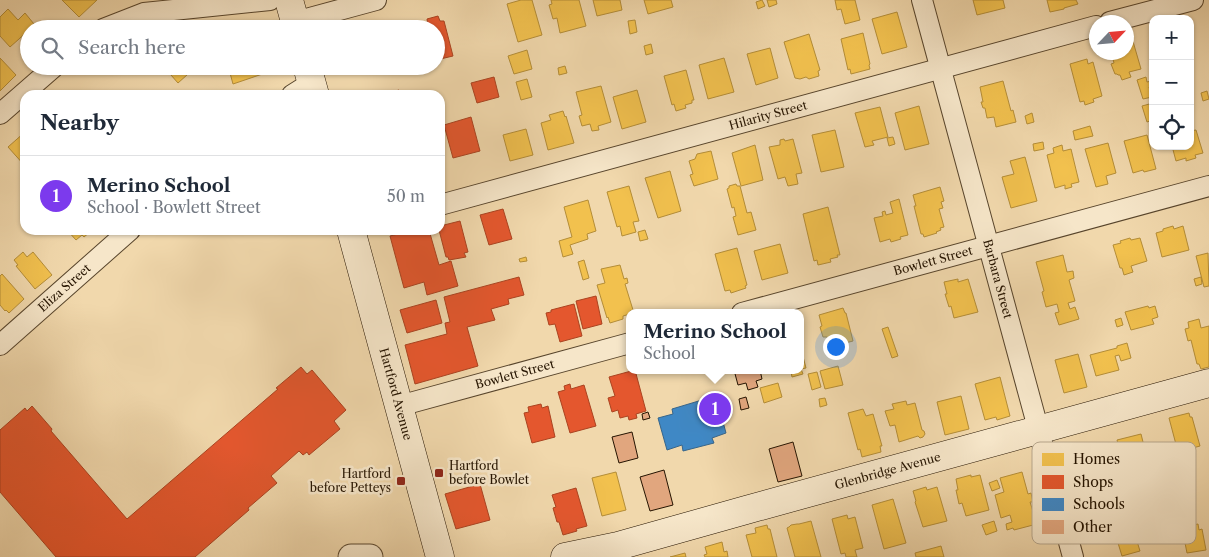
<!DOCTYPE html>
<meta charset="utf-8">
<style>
body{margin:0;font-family:"Libre Caslon Text",serif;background:#f6f6f7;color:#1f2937}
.controls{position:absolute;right:15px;top:15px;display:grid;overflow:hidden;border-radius:10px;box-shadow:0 1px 4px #0004}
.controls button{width:45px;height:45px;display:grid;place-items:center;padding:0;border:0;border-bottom:1px solid #e0e1e3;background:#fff;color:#1f2937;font:25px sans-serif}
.compass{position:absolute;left:1089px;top:15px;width:45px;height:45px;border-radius:50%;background:#fff;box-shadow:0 1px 4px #0004;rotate:64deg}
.you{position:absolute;left:835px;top:346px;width:18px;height:18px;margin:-12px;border:4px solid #fff;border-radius:50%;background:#1a73e8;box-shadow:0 0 0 8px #1a73e833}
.badge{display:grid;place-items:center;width:32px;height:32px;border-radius:50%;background:#7c3aed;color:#fff;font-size:16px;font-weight:700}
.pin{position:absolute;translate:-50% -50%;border:2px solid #fff;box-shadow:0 1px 5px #0006}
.popup{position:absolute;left:626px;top:309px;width:178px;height:65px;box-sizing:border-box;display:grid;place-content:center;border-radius:10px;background:#fff;filter:drop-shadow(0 1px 4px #0005);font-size:16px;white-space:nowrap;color:#747a83}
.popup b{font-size:19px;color:#1f2937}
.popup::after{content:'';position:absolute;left:50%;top:100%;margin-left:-10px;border:10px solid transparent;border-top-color:#fff}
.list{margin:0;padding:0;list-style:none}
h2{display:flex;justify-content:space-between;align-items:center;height:65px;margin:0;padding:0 20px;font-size:21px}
h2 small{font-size:16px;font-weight:400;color:#747a83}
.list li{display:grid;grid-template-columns:32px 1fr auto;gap:15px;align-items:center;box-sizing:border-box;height:80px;padding:0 20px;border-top:1px solid #e0e1e3}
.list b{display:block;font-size:19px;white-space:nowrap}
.list p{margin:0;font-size:16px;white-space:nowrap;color:#747a83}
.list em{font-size:16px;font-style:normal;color:#747a83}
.icon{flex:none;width:28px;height:28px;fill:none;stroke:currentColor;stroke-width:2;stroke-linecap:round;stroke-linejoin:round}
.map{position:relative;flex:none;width:1209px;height:557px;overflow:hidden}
.search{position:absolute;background:#fff;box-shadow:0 1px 4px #0004;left:20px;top:20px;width:425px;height:55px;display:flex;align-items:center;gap:12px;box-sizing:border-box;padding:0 18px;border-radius:28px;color:#747a83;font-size:19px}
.panel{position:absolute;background:#fff;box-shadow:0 1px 4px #0004;left:20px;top:90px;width:425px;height:145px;border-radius:15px}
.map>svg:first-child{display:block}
</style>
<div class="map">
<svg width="1209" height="557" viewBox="0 0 1209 557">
<rect width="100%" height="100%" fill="#f1d8ac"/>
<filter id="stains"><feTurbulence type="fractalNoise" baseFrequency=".004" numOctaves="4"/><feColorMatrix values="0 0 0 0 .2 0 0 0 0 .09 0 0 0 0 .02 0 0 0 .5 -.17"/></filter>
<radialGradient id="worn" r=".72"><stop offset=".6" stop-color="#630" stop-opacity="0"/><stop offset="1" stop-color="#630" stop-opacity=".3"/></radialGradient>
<path fill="#f2c14e" stroke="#b48d37" d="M62,0H97L79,17Z
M521,0H532L542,35L518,42L507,4Z
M551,0H579L586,26L560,33L557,18L553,19L549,5L552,4Z
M593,0H620L622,10L597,16Z
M644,0H671L673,7L648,14Z
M762,0L765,6L758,9L756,2Z
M767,0H776L777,4L769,7Z
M835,0H855L860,20L845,24L841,9L837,10Z
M973,0H1003L1005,8L977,15Z
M1047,0H1076L1078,4L1064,8V9L1050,12Z
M8,9L18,20L25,13L34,24L27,30L28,31L10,47L0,36V17Z
M897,12L907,47L882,54L872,19Z
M635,20L637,32L630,34L628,21Z
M863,33L870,64L869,65L870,69L851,74L850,69L848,70L841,39Z
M809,34L820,70L818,71L819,76L809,79L806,77L800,79L795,78L784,42Z
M1132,38L1141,69L1129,72L1131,77L1122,80L1120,75H1118L1117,74H1115L1111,64L1114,63L1111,52H1126V40Z
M651,44L653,53L646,55L644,46Z
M770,48L778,78L756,85L747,54Z
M527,50L532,69L514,74L508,56Z
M0,58L16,75L0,91Z
M724,58L734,92L708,99L699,65Z
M1087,59L1088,64L1093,62L1102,96L1093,99L1094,102L1085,105L1084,101L1080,102L1070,64Z
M163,66H197L178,83Z
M240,66H283V67L233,84L230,73L241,69Z
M565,66L567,73L559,75L558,68Z
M686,70L694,100H692V103L685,105L686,108L676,111L674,104L672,105L664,76Z
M1146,77L1147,82L1151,81L1152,85L1149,87L1152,97L1143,99L1137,80Z
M527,79L532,97L521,100L516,82Z
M1003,81L1011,111L1013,110L1016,122L996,127L994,117L987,118L985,108H983L981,102H983L980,87Z
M601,86L611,122L598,126L599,130L592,131L590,124L582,126L579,116L582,115L576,92Z
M637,90L646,122L622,129L613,97Z
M1207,91L1209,99L1203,101L1201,93Z
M1153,103V120L1147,122L1142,106Z
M919,106L929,144L905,150L895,113Z
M880,107L888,137L872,141L874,145L865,147L855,113Z
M563,111L565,117L566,116L574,143L548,150L541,123L551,120L549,115Z
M1032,113L1034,122L1027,124L1025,116Z
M1090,126L1093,136L1075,140L1073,131Z
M526,129L533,155L510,161L503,135Z
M835,130L844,167L821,172L812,135Z
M1196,130L1203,153L1195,155L1196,158L1186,161V158L1176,161L1172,146H1190V131Z
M25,132V166L8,147Z
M1147,135L1156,169L1144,172L1143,170L1133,173L1124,141Z
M893,137L895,144L889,146L887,138Z
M784,139L785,141L793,139L802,173L796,174L798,184L788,186L785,177L778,179L769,147L780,145V140Z
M1043,142L1044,149L1034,151L1033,144Z
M1108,143L1116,173L1106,176L1108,184L1096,187L1085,149Z
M755,145L763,180L741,186L732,153Z
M1062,145L1063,151L1071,149L1079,182L1071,184L1072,187L1065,189V185L1055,188L1047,155L1054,153L1053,148Z
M711,151L718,179L694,186L690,175L693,174L689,161L695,159L697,154Z
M1025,157L1037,201L1011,208L1002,177L1014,174L1010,161Z
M670,171L681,211L658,218L645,178Z
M736,184L737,186H740L747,213L751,212L756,230L738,235L733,217L736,216L734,207L732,208L727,189L729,188V186Z
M629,186L639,221L633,222L636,232L622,236L620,226L617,227L607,192Z
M940,187L944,201L941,202L943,208L939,209L944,227L940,228L941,230L936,232L937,233L924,237L923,234H921L914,206H916L913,195Z
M899,199L908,235L900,237L901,239L891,242L890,239L880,242L874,218L883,216L882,212L885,211L886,215L893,213L890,202Z
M588,200L596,231L587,234L588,239L570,245L573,254L563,257L559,241L572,237L564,207Z
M828,207L840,255H837L838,257L830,259L831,262L818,265L817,260L814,261L803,214Z
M1173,226L1174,229L1183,226L1189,250L1162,257L1156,233L1163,231V229Z
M67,230H88L90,232L84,237L82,235L76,240Z
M645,230L648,239L640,241L638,232Z
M1130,238L1131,240L1140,238L1147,261L1131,266L1133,272L1124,275L1122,268H1120L1113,245L1121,243L1120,241Z
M780,244L788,273L762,280L754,251Z
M737,248L747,285L745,286L746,288L731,293L730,290L725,291L715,254Z
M23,252L27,257L33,252L52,275L35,289L16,266L18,265L14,260Z
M1208,253L1209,286L1204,287L1196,256Z
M1063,255L1067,272L1073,271L1074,278L1069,280L1075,301L1068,303L1070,309L1075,307L1079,319L1059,325L1055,313L1059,312L1057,304L1046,307L1042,292L1044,291L1036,262Z
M526,257L527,261L520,262L519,259Z
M584,260L589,278L583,280L578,262Z
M620,265L624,279L627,278L628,283L625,284L633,310L630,311V314L623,316V319L610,323L608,317L607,318L597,285L605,283L601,269Z
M2,274L24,299L9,313L6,310L5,311L0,305V276Z
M1201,277L1202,284L1196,286L1194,279Z
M958,279V282L968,279L978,312L954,318L951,306L949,307L945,294H947L944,282Z
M1148,306L1149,308L1155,306L1158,317L1152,319L1154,324L1131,330L1125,312Z
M843,308L845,313H846L853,341L830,347L827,337H823L820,327L822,326L819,315Z
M1121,318L1123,325L1117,327L1115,320Z
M1199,319L1201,328L1209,326V367L1201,369L1199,364H1197L1191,340L1188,341L1185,329L1189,328L1188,322Z
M888,327L898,356L892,358L882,329Z
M1127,343L1131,358L1121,361L1119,355L1115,356L1119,370L1096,376L1090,355L1117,348V346Z
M800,345L806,368L801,369L803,374L792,377L791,372L785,373L784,370H800Z
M1078,354L1087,387L1064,393L1055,360Z
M838,366L843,385L825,389L820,371Z
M817,372L821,387L812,390L808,374Z
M1000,377L1010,416L997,420L996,417L985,420L975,384Z
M778,383L782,397L764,403L760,388Z
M961,396L969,429L945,435L937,402Z
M825,398L827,405L820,407L819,399Z
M906,401L907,405L915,403L922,430L924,431L925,434L923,437L920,438L918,436L899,442L895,425L890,426L885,411L894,409L892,404Z
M863,409L866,416L873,414L882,446H880L881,452L862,457L860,449L858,450L848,413Z
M1189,413L1190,417H1192L1200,446L1178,452L1169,418Z
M1141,434L1150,470L1142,472L1145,484L1131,487L1128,475H1126L1117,440Z
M1101,456L1112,495L1115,494L1120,514L1094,521L1079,462Z
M616,472L626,510L602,516L592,478Z
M1022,472L1028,494L1031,493L1033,502H1030L1037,524L1014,530L1013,528L1007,530L1006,524L1012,522L1010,515L1001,518L995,495L1004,492L1000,478Z
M971,475V477L980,475L989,510L966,516L962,503L959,504L956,490H958L956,479Z
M997,480L1000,488L992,491L989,483Z
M926,487L927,490L937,487L947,521L923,527L915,502L916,501L913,491Z
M893,499L906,543L884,549L872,505Z
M1137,506L1141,517L1132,520L1129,509Z
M847,515L848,519L855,517L863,548L855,550L857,557H846L845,553L841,554L832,519Z
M811,521L821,557H795L787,528L789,527L791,525L797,524H799Z
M994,521L997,531L986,535L982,525Z
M1198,524L1199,530L1202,529L1206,550L1187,553L1183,533L1185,532L1184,527Z
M767,525L768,529H770L777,557H752L746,535L756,533L755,528Z
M1136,538L1140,551L1122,556L1118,543Z
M722,542L724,552L727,551L728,557H705L704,555L707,554L705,547Z
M941,546L944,557H916L915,553Z
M685,553L686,557H670Z"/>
<path fill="#e4572e" stroke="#ab4320" d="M438,16L440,21H444L453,56L436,60V29H418L428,26L427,19Z
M494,77L499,97L477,103L471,83Z
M399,90L400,95H393L392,92Z
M471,117L480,151L453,158L444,125Z
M503,209L512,239L489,245L480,215Z
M460,221L468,252L464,253L466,257L449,260L448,257H446L439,230H440V226Z
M414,230H429L439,265L451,261L458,286L427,295L424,282L404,288L390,236Z
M519,277L524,295L508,299L509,304L491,309L495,320L467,327L478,366L415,384L405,345L447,334L445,323L450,322L444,297Z
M596,296L602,324L583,329L576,301Z
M436,300L442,323L407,333L400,310Z
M574,304L582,336L560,342L555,324L549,325L546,313L551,312V310Z
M301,367L307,374L312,370L346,410L334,421L340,429L309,455L307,452L303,455L299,451L271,476L277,483L248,508L249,510L195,557H56L0,492V430L25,408L27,411L32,406L52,429L51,431L127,519L278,389L276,388Z
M635,370L646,411L636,414L637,418L629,420L628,416L620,418L618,410L612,412L608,398L615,396L609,377Z
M570,384L571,389L584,385L596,426L570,433L558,392L565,390L564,386Z
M541,404L542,408L548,406L555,437L532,443L524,413L529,412L528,407Z
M480,484L490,520L456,529L445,494Z
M576,488L587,526L576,529L577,531L563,535L559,522H557L553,508L556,507L552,495Z"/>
<path fill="#3f88c5" stroke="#37658a" d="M702,400L704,407L718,403L726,433L712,438L714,443L683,451L682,445L667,450L658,418L673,414L672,409Z"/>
<path fill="#e1a67e" stroke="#251401" d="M734,370H760L762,379L756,381L758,387L748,390L746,383L738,385Z
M746,397L749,408L741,410L739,399Z
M648,412L650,418L643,420L642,414Z
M632,432L638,458L619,463L612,437Z
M793,442L802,476L778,482L769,449Z
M664,470L673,505L650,511L640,477Z"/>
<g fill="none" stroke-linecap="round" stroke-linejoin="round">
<defs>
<g id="minor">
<path id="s1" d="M922,0L1073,557"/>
<path d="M295,22L376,0"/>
<path d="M1110,22L1193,0"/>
<path d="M103,29L144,13L270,0"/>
<path d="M292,95L311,83"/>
<path d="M0,114L55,66"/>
<path id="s2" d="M440,205L1096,26"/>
<path id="s3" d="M742,313L1209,186"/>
<path id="s4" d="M0,345L130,230"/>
<path id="s5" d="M399,406L630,343"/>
</g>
<path id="tertiary" d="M351,557H370"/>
<g id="secondary">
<path d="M289,0L297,29"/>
<path d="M307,66L315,95"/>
<path id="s6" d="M351,230L440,557"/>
<path id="s7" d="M565,557L618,546L746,510L1209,383"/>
</g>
</defs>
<use href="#minor" stroke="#58452c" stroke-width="22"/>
<use href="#tertiary" stroke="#58452c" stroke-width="27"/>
<use href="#secondary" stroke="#251401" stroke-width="29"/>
<use href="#minor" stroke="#f6e6c9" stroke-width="20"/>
<use href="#tertiary" stroke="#f6e6c9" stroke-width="25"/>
<use href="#secondary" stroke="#f6e6c9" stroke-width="28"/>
</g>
<g fill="#8f2418" stroke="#f6e6c9" stroke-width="2">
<rect x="434" y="468" width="10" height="10" rx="2.5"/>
<rect x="396" y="476" width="10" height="10" rx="2.5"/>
</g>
<g text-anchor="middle" stroke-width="5" stroke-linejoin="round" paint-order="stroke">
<g font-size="12" fill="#251401" stroke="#f6e6c9">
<text dy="4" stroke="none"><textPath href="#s2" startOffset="340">Hilarity Street</textPath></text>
<text dy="4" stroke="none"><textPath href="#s3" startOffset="198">Bowlett Street</textPath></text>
<text dy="4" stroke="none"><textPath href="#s1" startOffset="289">Barbara Street</textPath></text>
<text dy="4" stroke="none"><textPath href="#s4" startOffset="86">Eliza Street</textPath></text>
<text dy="4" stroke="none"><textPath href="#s5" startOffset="120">Bowlett Street</textPath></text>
<text dy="4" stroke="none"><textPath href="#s6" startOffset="170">Hartford Avenue</textPath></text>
<text dy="4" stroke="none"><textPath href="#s7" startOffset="334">Glenbridge Avenue</textPath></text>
</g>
<g font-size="12" fill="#251401" stroke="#f6e6c9" text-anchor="start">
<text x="449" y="470">Hartford<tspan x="449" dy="14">before Bowlet</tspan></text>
<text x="391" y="478" text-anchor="end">Hartford<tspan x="391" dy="14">before Petteys</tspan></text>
</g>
</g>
<rect x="1032" y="442" width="164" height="102" rx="8" fill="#f6e6c9" stroke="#b7a78d" stroke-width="1"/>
<rect x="1042" y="453" width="22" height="13" fill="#f2c14e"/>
<rect x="1042" y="475" width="22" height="14" fill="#e4572e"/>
<rect x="1042" y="498" width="22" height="13" fill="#3f88c5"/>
<rect x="1042" y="520" width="22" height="14" fill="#e1a67e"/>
<g font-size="14" fill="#251401">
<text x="1073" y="464">Homes</text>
<text x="1073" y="487">Shops</text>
<text x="1073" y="509">Schools</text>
<text x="1073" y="532">Other</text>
</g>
<rect width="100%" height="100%" filter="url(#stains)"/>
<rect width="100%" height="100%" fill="url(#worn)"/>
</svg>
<div class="controls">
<button>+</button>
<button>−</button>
<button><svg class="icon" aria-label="locate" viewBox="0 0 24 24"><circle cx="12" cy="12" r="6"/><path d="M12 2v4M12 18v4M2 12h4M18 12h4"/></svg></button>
</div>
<svg class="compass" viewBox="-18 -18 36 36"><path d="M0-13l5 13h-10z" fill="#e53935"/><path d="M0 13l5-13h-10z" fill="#747a83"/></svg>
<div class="you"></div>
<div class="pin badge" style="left:715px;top:409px">1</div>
<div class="popup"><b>Merino School</b>School</div>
<div class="search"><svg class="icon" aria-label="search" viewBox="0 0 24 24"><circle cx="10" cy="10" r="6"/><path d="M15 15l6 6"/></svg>Search here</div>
<section class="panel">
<h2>Nearby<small></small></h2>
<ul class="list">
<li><span class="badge">1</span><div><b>Merino School</b><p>School · Bowlett Street</p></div><em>50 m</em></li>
</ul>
</section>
</div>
